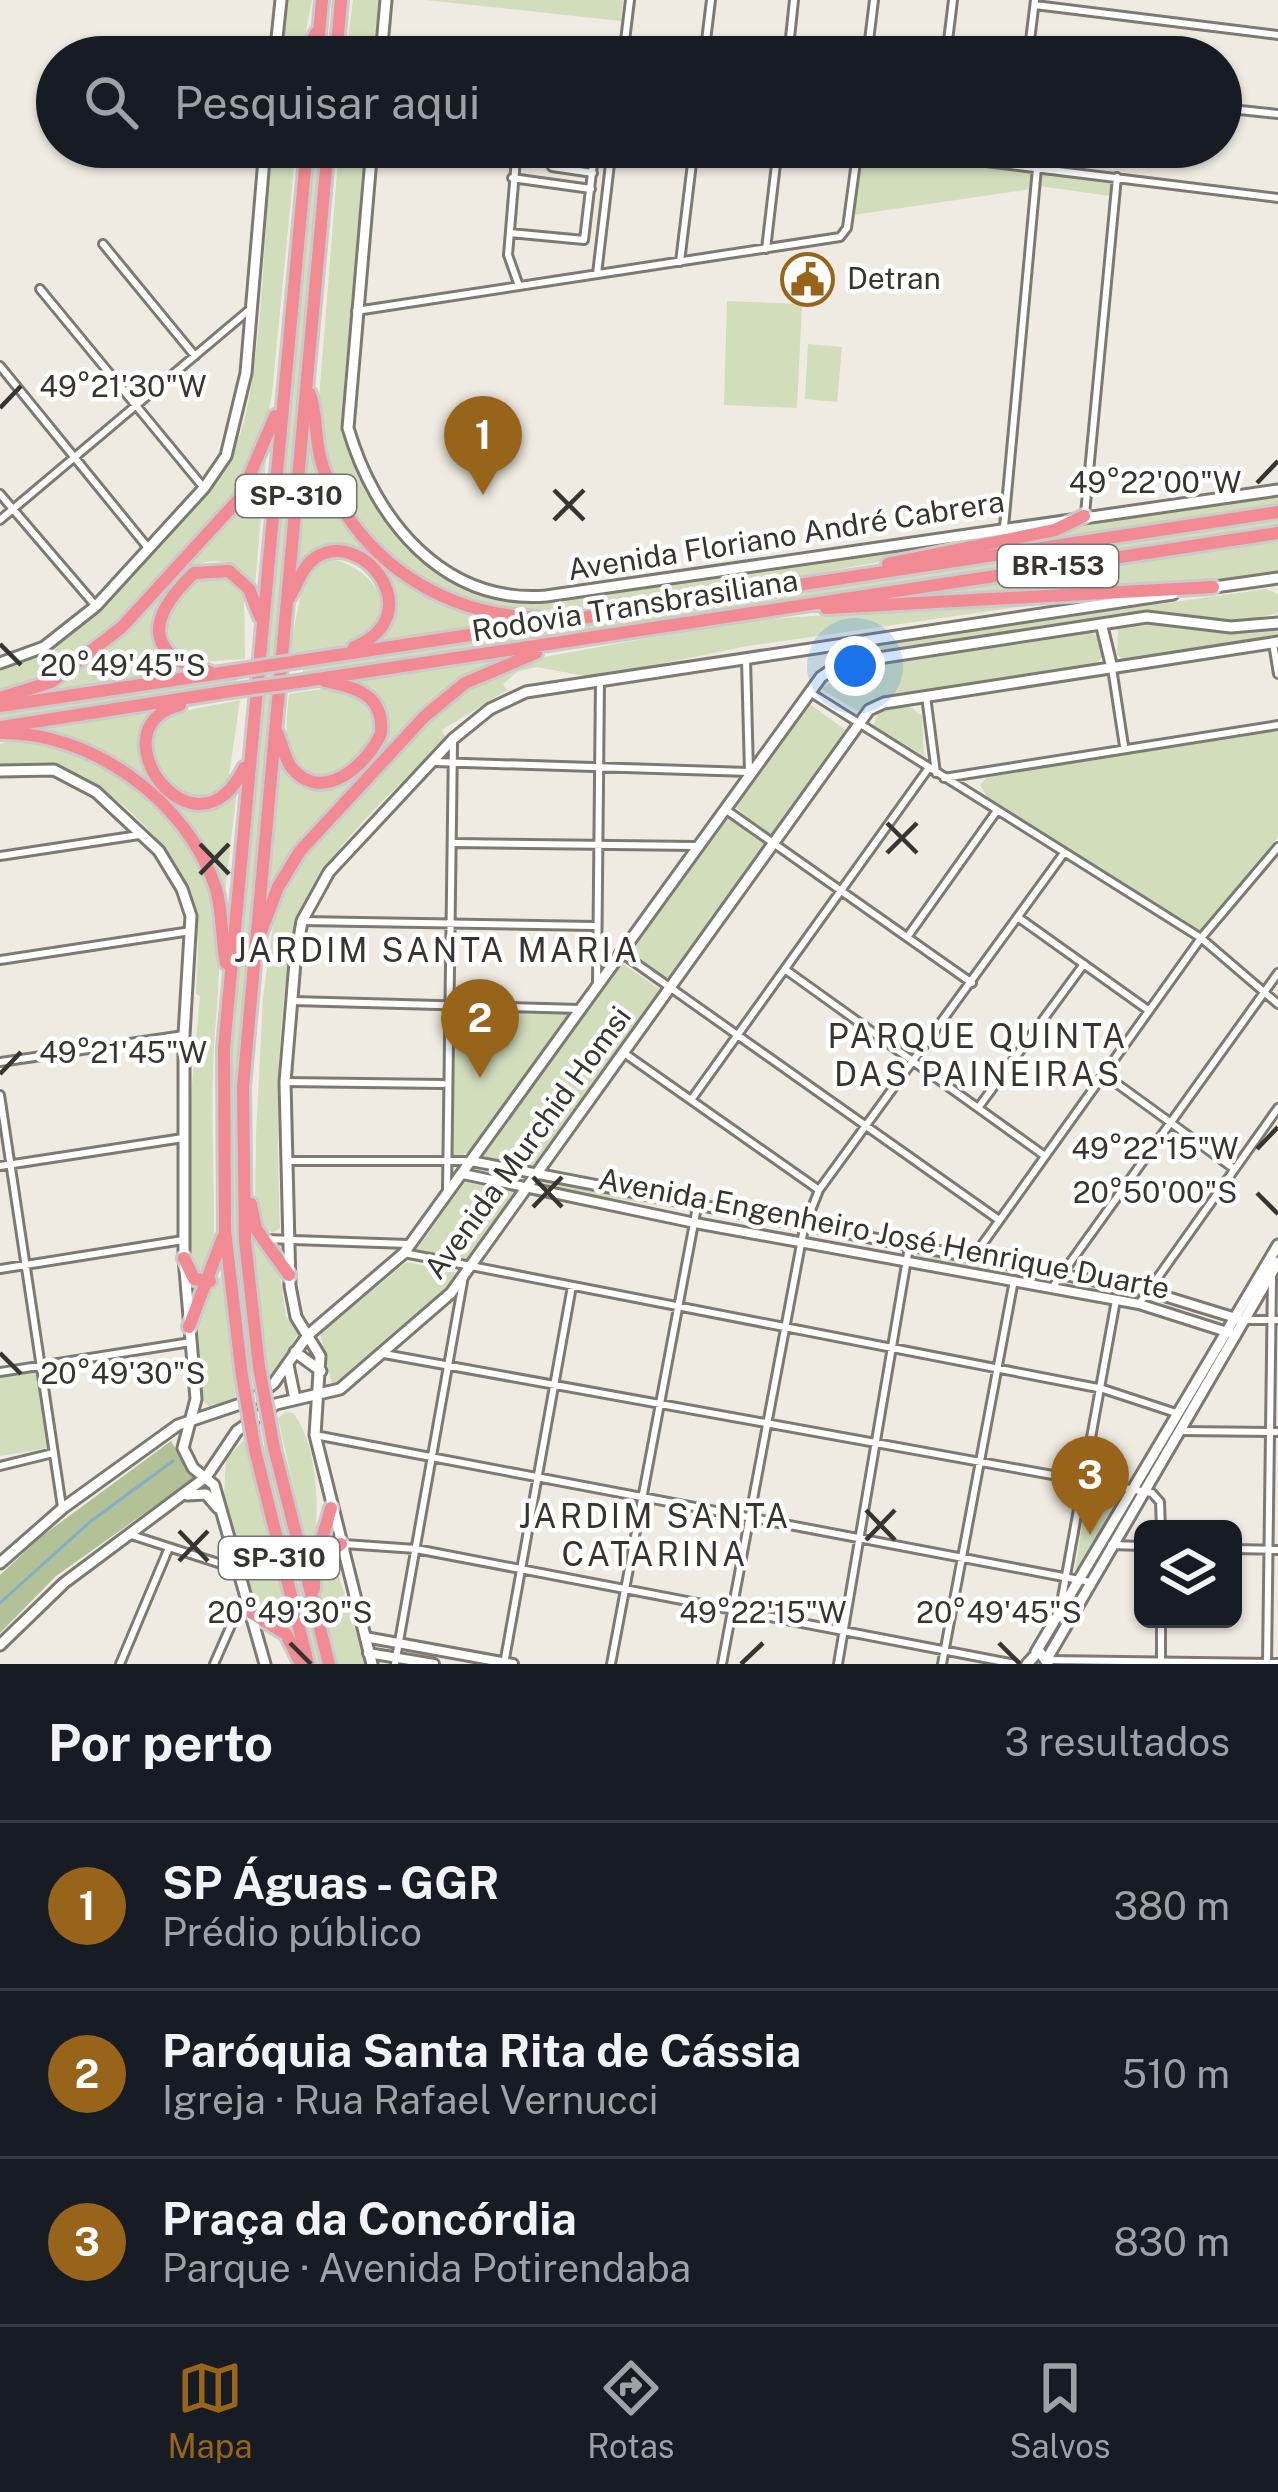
<!DOCTYPE html>
<html lang="pt">
<meta charset="utf-8">
<style>
body{margin:0;font-family:"Public Sans",sans-serif;background:#242831;color:#f1f3f6}
.controls{position:absolute;right:36px;bottom:36px;display:grid;overflow:hidden;border-radius:18px;box-shadow:0 3px 9px #0004}
.controls button{width:108px;height:108px;display:grid;place-items:center;padding:0;border:0;border-bottom:3px solid #363941;background:#171b24;color:#f1f3f6;font:60px sans-serif}
.you{position:absolute;left:855px;top:666px;width:42px;height:42px;margin:-30px;border:9px solid #fff;border-radius:50%;background:#1a73e8;box-shadow:0 0 0 18px #1a73e833}
.badge{display:grid;place-items:center;width:78px;height:78px;border-radius:50%;background:#986419;color:#fff;font-size:39px;font-weight:700}
.pin{position:absolute;translate:-50% -99px;filter:drop-shadow(0 3px 6px #0008)}
.pin::after{content:'';position:absolute;top:63px;width:42px;height:36px;background:inherit;clip-path:polygon(0 0,100% 0,50% 100%)}
.list{margin:0;padding:0;list-style:none}
h2{display:flex;justify-content:space-between;align-items:center;height:156px;margin:0;padding:0 48px;font-size:51px}
h2 small{font-size:39px;font-weight:400;color:#9ea1a6}
.list li{display:grid;grid-template-columns:78px 1fr auto;gap:36px;align-items:center;box-sizing:border-box;height:168px;padding:0 48px;border-top:3px solid #363941}
.list b{display:block;font-size:45px;white-space:nowrap}
.list p{margin:0;font-size:39px;white-space:nowrap;color:#9ea1a6}
.list em{font-size:39px;font-style:normal;color:#9ea1a6}
.icon{flex:none;width:66px;height:66px;fill:none;stroke:currentColor;stroke-width:2;stroke-linecap:round;stroke-linejoin:round}
.map{position:relative;flex:none;width:1278px;height:1664px;overflow:hidden}
.search{position:absolute;background:#171b24;box-shadow:0 3px 9px #0004;left:36px;right:36px;top:36px;height:132px;display:flex;align-items:center;gap:30px;box-sizing:border-box;padding:0 42px;border-radius:66px;color:#9ea1a6;font-size:45px}
.sheet{height:660px;background:#171b24}
nav{display:flex;justify-content:space-around;align-items:center;box-sizing:border-box;height:168px;border-top:3px solid #363941;background:#171b24;font-size:33px;color:#9ea1a6}
nav a{display:grid;justify-items:center;gap:6px}
nav .on{color:#986419}
.map>svg:first-child{display:block}
</style>
<div class="map">
<svg width="1278" height="1664" viewBox="0 0 1278 1664">
<rect width="100%" height="100%" fill="#efebe2"/>
<path fill="#d2ddbc" d="M285,0H312L301,57H282Z
M353,0H380L373,57H346Z
M426,0H623L621,21Z
M271,147H296L272,394L266,426L234,498L113,631L47,679L0,692V668C57,653 93,616 132,574C166,537 209,501 232,455C263,396 264,221 271,147Z
M312,147H322L238,1075L240,1250L254,1371L245,1373L231,1255L229,1043Z
M339,147H368L344,385V427L354,464L391,528L445,574L501,599H542L1048,528C943,550 838,571 732,588C699,593 665,593 632,598C597,603 559,616 523,613C419,607 328,515 318,412Z
M861,150L1032,170L1031,189L853,215Z
M1041,170L1112,178L1110,196L1039,186Z
M727,301L802,304L797,408L724,405Z
M808,344L842,347L837,402L805,399Z
M309,440C333,528 419,603 506,623L376,642C430,579 349,510 297,565Z
M266,458L255,587C249,581 242,571 235,567C190,538 109,627 189,672L32,694L80,668L105,647L245,499Z
M1278,494V506L968,551L1127,517Z
M1278,519V527L303,676V666L355,657Z
M1278,541V571L1188,584L893,600Z
M330,559C360,562 404,602 370,631C349,649 315,650 289,653L305,573Z
M209,575L222,577L244,596L245,659L196,662L169,642L167,612L196,578Z
M1266,589L1278,594V613L1237,622L1160,611L844,655L849,648Z
M1088,597L748,646L615,673L585,676L536,667L517,672L503,684L507,690L442,730L446,738C402,785 343,832 312,890C271,964 277,1142 280,1228L273,1233L261,1227L255,1204L256,1134L263,997L276,904L311,846L451,699L527,660L742,621Z
M1166,623L1234,633L1278,630V636L1123,660L1117,654L1118,629Z
M1091,633L1101,637L1103,656L1096,664L879,697L857,711L821,689L848,670Z
M500,659L453,686L420,715L268,899L281,765L316,787L377,750L374,696L355,680Z
M235,675L238,685L0,722V711Z
M321,689L357,694L376,723L363,752L328,777C280,774 285,731 289,694Z
M240,700L228,783C183,823 130,758 164,715Z
M808,703L847,731L770,836L733,805Z
M909,706L922,716L924,756L873,725L880,710Z
M148,711L139,756C158,799 196,826 237,790L224,900C190,817 119,747 30,729Z
M1278,731V837L1200,930L989,800L980,785L989,775Z
M13,740C88,739 180,800 207,872C230,935 214,1007 213,1072C211,1133 215,1194 214,1255L204,1279C170,1247 197,1044 200,996L196,994C197,967 200,938 195,910C182,851 113,784 56,767C37,761 19,763 0,765V744Z
M728,818L763,842V849L668,981L630,951Z
M620,962L661,990L534,1169L482,1158Z
M457,1007L572,1012L476,1147L460,1157L452,1154Z
M543,1178L690,1208L692,1211L544,1187L539,1183Z
M465,1182L518,1192L467,1265L414,1253Z
M250,1231L279,1269L286,1316L298,1334L269,1381Z
M917,1253L1049,1275L1051,1278L1048,1285L915,1260Z
M407,1262L458,1273L459,1278L405,1334L332,1385L320,1333Z
M221,1275L236,1387L235,1402L212,1409L202,1400L197,1318Z
M30,1372L37,1374L48,1448L0,1456V1378Z
M286,1412L293,1413C321,1449 320,1525 311,1567L278,1418Z
M244,1440L290,1623L289,1628L253,1603L224,1497L226,1459Z
M267,1445L322,1664H312L259,1447Z
M1094,1491L1121,1502L1080,1573L1075,1572L1087,1493Z
M324,1559L337,1570L366,1664H338L318,1591Z"/>
<path fill="#b3c196" d="M171,1441L194,1478L56,1576L0,1633V1575L42,1536Z"/>
<g fill="none" stroke-linecap="round" stroke-linejoin="round">
<path stroke="#83adc8" stroke-width="3" d="M0,1603L91,1521L173,1461"/>
<defs>
<path id="minor" d="M1035,5L1278,35
M623,57L630,0
M704,57L711,0
M788,57L794,0
M867,57L874,0
M946,57L953,0
M1028,57L1035,0
M1221,108L1278,114
M517,147L508,255L519,286
M864,147L1278,198
M1015,165L1017,147
M552,167L593,173
M512,178L591,189
M510,233L584,240L595,147
M103,244L195,356
M766,249L778,147
M680,262L694,147
M597,274L612,147
M40,289L204,488
M356,311L840,237L847,228L858,147
M0,366L149,549
M0,494L95,605
M1085,514L1117,177
M0,520L248,311
M1004,527L1037,168
M1273,643L1278,674
M1112,668L1124,746
M811,693L1201,938L1278,1004
M926,696L936,773
M435,762L749,772L746,659
M944,778L1278,725
M725,809L972,983
M455,843L696,846
M0,856L139,835
M1019,918L1148,1010
M302,921L595,926
M908,936L996,812
M620,952L999,1220
M0,960L191,931
M786,970L1045,1156
M597,983L600,680
M293,1001L580,1009
M624,1053L819,1190
M0,1062L184,1035
M1105,1075L1233,1168
M285,1082L443,1084
M0,1095L62,1507
M691,1100L928,769
M978,1108L1084,964
M287,1161H471
M0,1166L183,1138
M447,1191L453,743
M265,1239L408,1244
M404,1253L1103,1389L1176,1413
M974,1256L1201,938L1278,847
M0,1269L183,1240
M1052,1288L1278,973
M1139,1304L1278,1108
M1246,1320H1278
M384,1354L1152,1493L1160,1502L1161,1529
M0,1372L191,1342
M1181,1431L1278,1432
M315,1435L1090,1582
M0,1466L53,1453
M128,1534L237,1569
M344,1544L416,1549L1015,1664
M1111,1545L1143,1546
M1233,1549L1278,1550
M1061,1603L1116,1300
M1048,1660L1278,1663
M1161,1663V1619
M120,1664L168,1550
M214,1664L236,1614L247,1610
M395,1664L464,1276
M504,1664L572,1286
M611,1664L697,1207
M722,1664L804,1228L819,1190L1064,853
M838,1664L909,1247
M942,1664L1014,1280
M1267,1664L1272,1278"/>
<path id="tertiary" d="M471,1161L1148,1291L1239,1319
M463,1174L695,1223L1139,1304L1230,1333
M365,1637L513,1664
M368,1653L434,1664"/>
<path id="secondary" d="M275,57L281,0
M381,57L386,0
M372,147L348,428C375,520 443,604 546,596L1278,490
M1208,588L1278,578
M1102,627L1112,668
M0,663L44,647L96,606L204,488L226,456L246,373L265,147
M0,771L54,770L96,792L159,851L182,889L191,916L184,1035V1258L196,1399L183,1448L193,1468L214,1485L265,1664
M295,1352L321,1371
M288,1365L295,1399
M187,1495L206,1494L218,1508
M0,1563L63,1508L178,1425L252,1400L274,1383L308,1335L404,1253L821,677L834,668L872,659L1147,617L1231,627L1278,623
M0,1645L64,1583L206,1477L237,1431L276,1404L340,1389L451,1293L869,710L884,703L1278,642
M1036,1652L1278,1245
M1048,1657L1278,1262
M372,1664L315,1435L320,1356L296,1317L290,1286L285,1082L295,962L302,921L329,872L453,739L490,709L526,692L1173,594
M1027,1664L1039,1651L1048,1664"/>
<path id="motorway" d="M304,57L316,33
M317,57L322,0
M336,57L341,0
M310,394C318,416 314,443 323,467C357,561 443,615 540,618
M888,564L1055,530L1084,516
M289,598C298,584 301,568 315,558C362,526 432,615 354,647
M826,608L1213,587
M305,660L1278,512
M213,674C203,667 189,667 178,660C138,634 170,596 194,573L229,571L249,589L260,617
M298,682L1278,533
M0,698L51,682L122,627L240,498L275,416
M180,705C92,727 195,869 244,768
M0,706L234,671
M1,727L231,691
M276,731C283,743 283,756 291,767C322,806 368,764 381,733C384,694 356,688 325,681
M0,733C91,731 188,801 216,889C223,913 221,938 226,963
M254,950L278,887L300,851L425,716L465,683L536,653
M251,1204L256,1229L289,1275
M184,1258L194,1279L210,1281
M189,1327L223,1237
M259,1367L245,1241L243,1087L328,147
M242,1376L225,1231L224,1048L307,147
M274,1448L329,1664
M255,1450L308,1664
M319,1560L341,1544
M314,1589V1566L331,1508
M247,1610L286,1634L301,1664"/>
</defs>
<use href="#minor" stroke="#7d7a72" stroke-width="12"/>
<use href="#tertiary" stroke="#7d7a72" stroke-width="14"/>
<use href="#secondary" stroke="#7d7a72" stroke-width="15"/>
<use href="#motorway" stroke="#cbcaca" stroke-width="18"/>
<use href="#minor" stroke="#fff" stroke-width="6"/>
<use href="#tertiary" stroke="#fff" stroke-width="8"/>
<use href="#secondary" stroke="#fff" stroke-width="9"/>
<use href="#motorway" stroke="#f28a93" stroke-width="12"/>
<defs>
<path id="motorway-bridge" d="M234,671L305,660
M231,691L298,682
M259,1367L274,1448
M242,1376L255,1450"/>
</defs>
<use href="#motorway-bridge" stroke="#cbcaca" stroke-width="18" stroke-linecap="butt"/>
<use href="#motorway-bridge" stroke="#f28a93" stroke-width="12"/>
</g>
<path fill="none" stroke="#373532" stroke-width="4.5" d="M0,408L21,386M1257,483L1278,461M554,490L584,520M554,520L584,490M0,644L21,665M887,823L917,853M200,844L229,874M887,853L917,823M200,874L229,844M0,1074L21,1052M1257,1149L1278,1127M533,1177L562,1207M1257,1193L1278,1214M533,1207L562,1177M0,1353L21,1374M866,1510L895,1540M179,1531L208,1561M866,1540L895,1510M179,1561L208,1531M290,1643L311,1664M999,1643L1020,1664M741,1664L763,1643"/>
<defs>
<symbol id="civic-ring" viewBox="-11 -11 22 22"><circle r="9.5" fill="#fff" stroke="#986419" stroke-width="1.5"/><path d="M-.6-6.5H3V-4.5H.6V-3L4-1V1h2V6H-6V1h2V-1L-.6-3ZM-1.2 2.5V6h2.4V2.5Z" fill="#986419"/></symbol>
</defs>
<g fill-rule="evenodd">
<use href="#civic-ring" x="778" y="250" width="59" height="59"/>
</g>
<g text-anchor="middle" stroke-width="9" stroke-linejoin="round" paint-order="stroke">
<g fill="#fff" stroke="#737270" stroke-width="3">
<rect x="236" y="475" width="120" height="42" rx="9"/>
<rect x="998" y="545" width="120" height="42" rx="9"/>
<rect x="219" y="1537" width="120" height="42" rx="9"/>
</g>
<g font-size="27" font-weight="bold" fill="#373532">
<text x="296" y="505">SP-310</text>
<text x="1058" y="575">BR-153</text>
<text x="279" y="1567">SP-310</text>
</g>
<g font-size="30" fill="#373532" stroke="#fff" text-anchor="start">
<text x="847" y="289">Detran</text>
</g>
<g font-size="30" fill="#373532" stroke="#fff">
<text transform="translate(786 536) rotate(-9)" y="10">Avenida Floriano André Cabrera</text>
<text transform="translate(635 606) rotate(-9)" y="10">Rodovia Transbrasiliana</text>
<text transform="translate(528 1143) rotate(-54)" y="10">Avenida Murchid Homsi</text>
<text transform="translate(884 1234) rotate(11)" y="10">Avenida Engenheiro José Henrique Duarte</text>
</g>
<g font-size="33" letter-spacing="3" fill="#373532" stroke="#fff">
<text x="437" y="962">JARDIM SANTA MARIA</text>
<text x="978" y="1048">PARQUE QUINTA<tspan x="978" dy="38">DAS PAINEIRAS</tspan></text>
<text x="655" y="1528">JARDIM SANTA<tspan x="655" dy="38">CATARINA</tspan></text>
</g>
</g>
<g font-size="30" text-anchor="middle" fill="#373532" stroke="#fff" stroke-width="9" stroke-linejoin="round" paint-order="stroke">
<text x="123" y="397">49°21'30"W</text>
<text x="1155" y="493">49°22'00"W</text>
<text x="123" y="676">20°49'45"S</text>
<text x="123" y="1063">49°21'45"W</text>
<text x="1155" y="1159">49°22'15"W</text>
<text x="1155" y="1203">20°50'00"S</text>
<text x="123" y="1384">20°49'30"S</text>
<text x="763" y="1623">49°22'15"W</text>
<text x="290" y="1623">20°49'30"S</text>
<text x="999" y="1623">20°49'45"S</text>
</g>
</svg>
<div class="controls">
<button><svg class="icon" aria-label="layers" viewBox="0 0 24 24"><path d="M12 4l9 5-9 5-9-5zM3 14l9 5 9-5"/></svg></button>
</div>
<div class="you"></div>
<div class="pin badge" style="left:483px;top:495px">1</div>
<div class="pin badge" style="left:480px;top:1078px">2</div>
<div class="pin badge" style="left:1090px;top:1535px">3</div>
<div class="search"><svg class="icon" aria-label="search" viewBox="0 0 24 24"><circle cx="10" cy="10" r="6"/><path d="M15 15l6 6"/></svg>Pesquisar aqui</div>
</div>
<section class="sheet">
<h2>Por perto<small>3 resultados</small></h2>
<ul class="list">
<li><span class="badge">1</span><div><b>SP Águas - GGR</b><p>Prédio público</p></div><em>380 m</em></li>
<li><span class="badge">2</span><div><b>Paróquia Santa Rita de Cássia</b><p>Igreja · Rua Rafael Vernucci</p></div><em>510 m</em></li>
<li><span class="badge">3</span><div><b>Praça da Concórdia</b><p>Parque · Avenida Potirendaba</p></div><em>830 m</em></li>
</ul>
</section>
<nav>
<a class="on"><svg class="icon" aria-label="map" viewBox="0 0 24 24"><path d="M3 6l6-2 6 2 6-2v14l-6 2-6-2-6 2zM9 4v14M15 6v14"/></svg>Mapa</a>
<a><svg class="icon" aria-label="directions" viewBox="0 0 24 24"><path d="M12 3l9 9-9 9-9-9zM9 14v-3h6M13 9l2 2-2 2"/></svg>Rotas</a>
<a><svg class="icon" aria-label="saved" viewBox="0 0 24 24"><path d="M7 4h10v16l-5-4-5 4z"/></svg>Salvos</a>
</nav>
